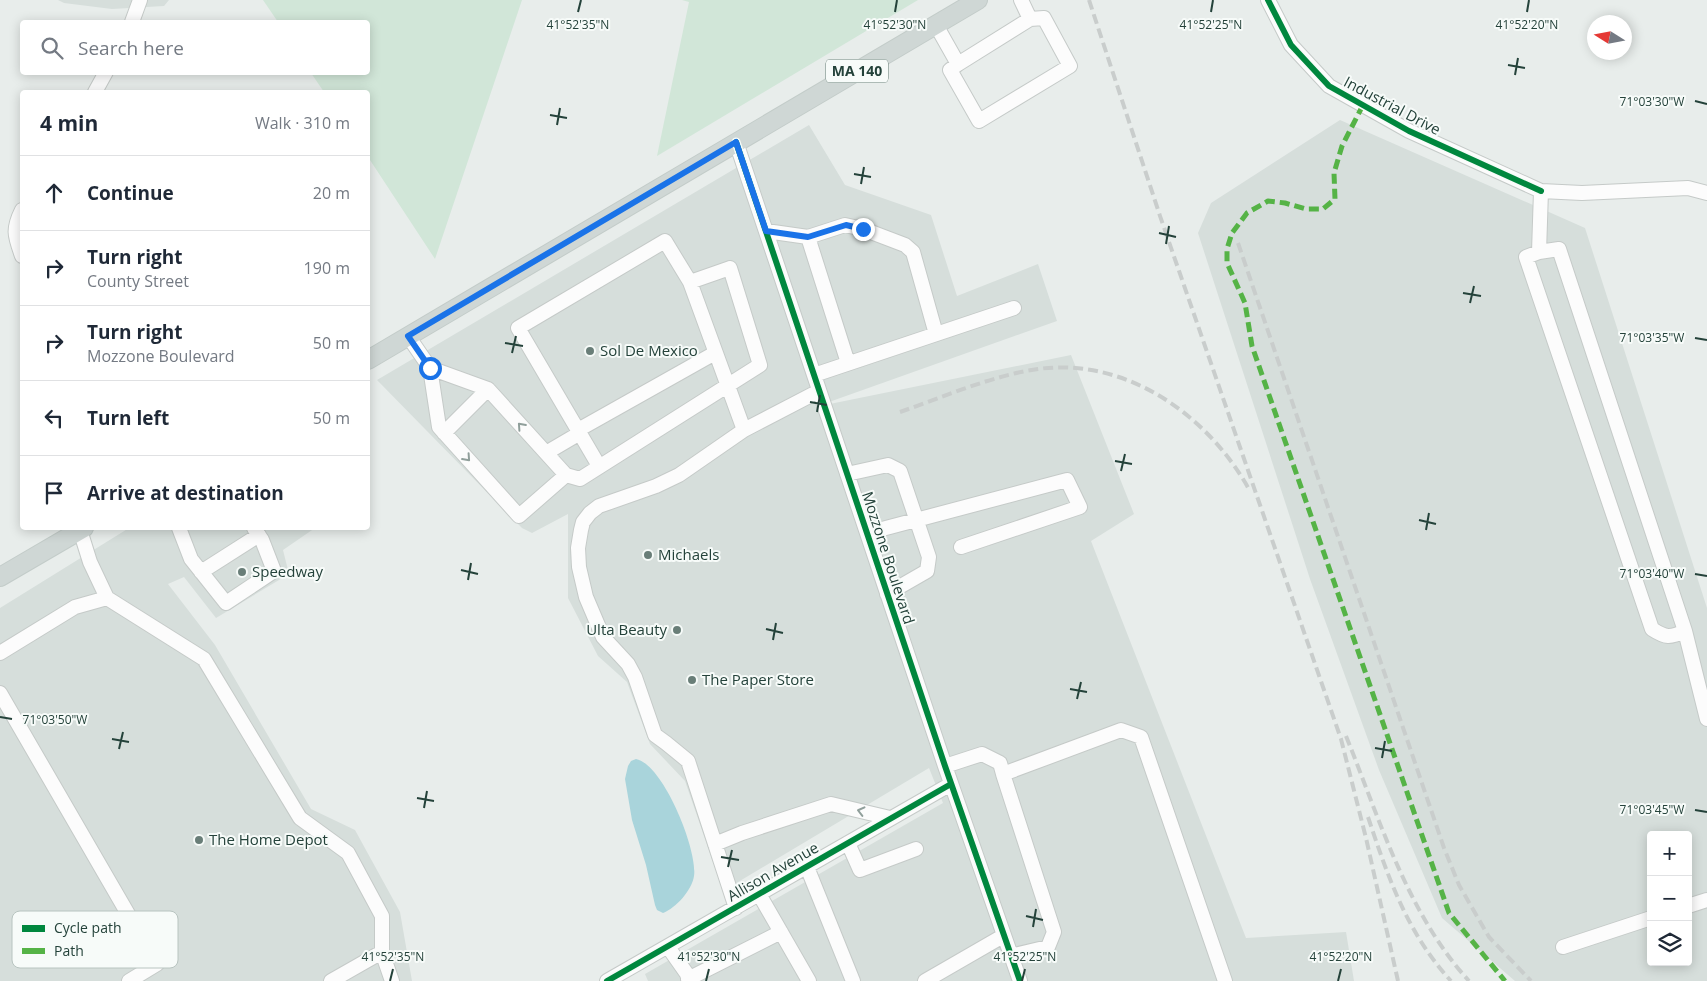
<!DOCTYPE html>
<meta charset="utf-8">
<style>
body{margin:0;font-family:"Open Sans",sans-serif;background:#f6f6f7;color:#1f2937}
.controls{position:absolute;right:15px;bottom:15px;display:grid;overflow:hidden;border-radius:5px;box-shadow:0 2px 12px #0003}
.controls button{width:45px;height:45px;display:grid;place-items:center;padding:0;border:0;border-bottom:1px solid #e0e1e3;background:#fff;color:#1f2937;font:25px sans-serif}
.compass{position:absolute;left:1587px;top:15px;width:45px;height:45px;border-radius:50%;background:#fff;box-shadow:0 2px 12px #0003;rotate:281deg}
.stop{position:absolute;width:15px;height:15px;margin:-11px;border:4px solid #1a73e8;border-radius:50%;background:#fff}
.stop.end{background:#1a73e8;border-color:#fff;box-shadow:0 1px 5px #0008}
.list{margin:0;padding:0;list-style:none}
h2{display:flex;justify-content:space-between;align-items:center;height:65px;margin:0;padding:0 20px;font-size:21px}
h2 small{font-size:16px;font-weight:400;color:#747a83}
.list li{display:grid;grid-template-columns:32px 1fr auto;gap:15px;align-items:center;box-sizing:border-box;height:75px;padding:0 20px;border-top:1px solid #e0e1e3}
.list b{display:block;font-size:19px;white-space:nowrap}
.list p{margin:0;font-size:16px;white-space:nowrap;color:#747a83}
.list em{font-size:16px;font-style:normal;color:#747a83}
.icon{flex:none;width:28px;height:28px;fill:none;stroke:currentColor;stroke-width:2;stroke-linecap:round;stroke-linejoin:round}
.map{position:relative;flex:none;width:1707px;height:981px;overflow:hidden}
.search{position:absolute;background:#fff;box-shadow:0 2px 12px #0003;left:20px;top:20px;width:350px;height:55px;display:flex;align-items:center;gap:12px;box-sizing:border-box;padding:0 18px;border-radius:5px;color:#747a83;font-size:19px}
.panel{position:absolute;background:#fff;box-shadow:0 2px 12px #0003;left:20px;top:90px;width:350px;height:440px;border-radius:5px}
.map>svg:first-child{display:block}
</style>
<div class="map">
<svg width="1707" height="981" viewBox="0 0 1707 981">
<rect width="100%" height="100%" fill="#e8edeb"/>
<path fill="#d6dedb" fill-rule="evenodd" d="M58,0H169L164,6L112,9L64,3Z
M1340,120L1585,228L1707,608V981H1515L1442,918L1379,770L1310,579L1198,233L1211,203ZM1651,835H1688V962H1651Z
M809,125L845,185L931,215L957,296L1038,264L1057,321L815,407L1071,355L1134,514L1091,541L1246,938L1346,932L1354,981H648L645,974L943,803L929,768L723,891L685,781L650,744L627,682L598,656L568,598V514L532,533L522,528L377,380Z
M129,528H315L283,550L289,574L216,618L184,577L168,584L215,645L311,809L355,830L400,912L412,981H0V608Z"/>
<path fill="#d1e6d8" d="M263,0H522L435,259L368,157V92H324L311,73L368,72V22H278Z
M682,0H918L657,156L689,2Z"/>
<path fill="#a9d4db" d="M636,759C663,764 698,850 694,876C692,890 676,908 663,913L657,910L655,905L646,865L632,820L625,779L628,766L631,761Z"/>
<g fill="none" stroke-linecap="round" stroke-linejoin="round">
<defs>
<path id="minor" d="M1268,0L1291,45L1329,86L1409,131L1541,191L1582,193L1688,188L1707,193
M132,22L140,0
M936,25L958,64L1030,19L1021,0
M958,64L950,70L979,121L1070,66L1044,18L1030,19
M95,92L106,72
M736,142L945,766L1020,981
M22,210C12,230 15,236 22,256
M766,231L808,237L848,363
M808,237L845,225L863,229L905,245L913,252L936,334
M1539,252L1541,191
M408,336L430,368L439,427L519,516L566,475
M430,368L488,389L566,475L580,479L760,365L730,268L690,282
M814,375L1014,308
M578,430L715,353
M444,433L488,389
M546,453L580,433
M599,466L518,328L665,241L690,282L744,430
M847,474L888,465L900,471L929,557L927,571L887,594
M179,528L191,559L226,603L274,571L262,540L254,528
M80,530L90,562L107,598L204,659L300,818L348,853L382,916V952L392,981
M867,533L1067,480L1080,507L961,547
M201,572L259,535
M1685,631C1670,638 1666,638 1652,629L1526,257L1539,252L1559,249L1685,631L1707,719
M0,653L75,607L107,598
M0,693L157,964L129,981
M945,766L982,754L1000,763L1003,774
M848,843L860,870L916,849
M715,844L742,833L831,804L890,818
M807,867L853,981
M759,894L809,981
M1688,906L1707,900
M736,908L688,761L666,743L655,735L635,677L628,664L603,637L586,597L579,567L578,548L581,530L583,522L590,513L599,506L656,486L679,475L744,430L819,391
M668,947L687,974L689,981
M1563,947L1651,918
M1010,956L1048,947L1054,932L1003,774L1121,730L1141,737L1225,981
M688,979L781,932
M331,981L382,952
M607,981L951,784
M925,981L1003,936"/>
<path id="major" d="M368,360L978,0
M0,577L84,528"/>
</defs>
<use href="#minor" stroke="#c5cac8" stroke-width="16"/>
<use href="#major" stroke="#c3ccc9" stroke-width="20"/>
<use href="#minor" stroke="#fcfcfc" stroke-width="14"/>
<use href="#major" stroke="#cfd7d5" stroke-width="18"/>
<path stroke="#c9cdcc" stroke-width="4" stroke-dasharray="10 5" stroke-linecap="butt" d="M1089,0L1160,216L1341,739L1366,838L1398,981
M1238,243L1444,848L1459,885L1489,937L1531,981
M900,412C943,397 994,375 1038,369C1127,357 1209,416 1250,491
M1346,736C1380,820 1407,913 1469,981
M1368,817C1388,877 1407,933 1451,981"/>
<path stroke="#55b346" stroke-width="5" stroke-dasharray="10 5" stroke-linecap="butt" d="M1363,105L1342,146L1334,173L1335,199L1323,209H1306L1285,203L1268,201L1247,213L1232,233L1227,249V263L1245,303L1252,346L1449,913L1505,981"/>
<defs>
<path id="cycleway" d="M1268,0L1291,45L1329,86L1409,131L1541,191
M736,142L945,766L1020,981
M607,981L951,784"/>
</defs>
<use href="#cycleway" stroke="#f7fbf9" stroke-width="9"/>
<use href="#cycleway" stroke="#00873e" stroke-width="6"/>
</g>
<defs><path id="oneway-chevron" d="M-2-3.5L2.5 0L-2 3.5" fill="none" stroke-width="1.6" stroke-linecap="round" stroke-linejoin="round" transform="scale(1.25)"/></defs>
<g stroke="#909f9b">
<use href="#oneway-chevron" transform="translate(521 426) rotate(-132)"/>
<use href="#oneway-chevron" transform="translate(467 458) rotate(48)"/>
<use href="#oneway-chevron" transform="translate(861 811) rotate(-166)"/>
</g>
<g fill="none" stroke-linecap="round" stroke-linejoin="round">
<path stroke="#1a73e8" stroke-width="6" d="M430,368L408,336L736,142L766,231L808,237L846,225L863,229"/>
</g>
<path fill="none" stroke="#24423a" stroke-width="2" d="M578,12L581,0M895,12L897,0M1211,12L1213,0M1527,12L1529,0M1508,65L1525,68M1515,75L1518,58M1695,101L1707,104M550,115L567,118M557,125L560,108M854,174L871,177M861,184L864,167M1159,233L1176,237M1166,244L1169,226M1463,293L1481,296M1470,303L1474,286M1695,338L1707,340M505,343L523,346M512,353L516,336M810,402L827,405M817,412L820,395M1115,461L1132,464M1121,471L1125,454M1419,520L1436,524M1426,530L1429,513M461,570L478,574M1695,574L1707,576M468,580L471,563M766,629L783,633M773,640L776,623M1070,689L1087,692M1077,699L1081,682M0,717L12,719M112,739L129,742M1375,748L1392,751M119,749L123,732M1382,758L1385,741M417,798L434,801M424,808L427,791M1695,810L1707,812M721,857L739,860M728,867L732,850M1026,916L1043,920M1033,927L1036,909M390,981L393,969M706,981L709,969M1022,981L1025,969M1338,981L1341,969"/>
<g fill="#697e78" stroke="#f7fbf9" stroke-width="2">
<circle cx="590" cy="351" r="5"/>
<circle cx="648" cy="555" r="5"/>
<circle cx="242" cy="572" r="5"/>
<circle cx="677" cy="630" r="5"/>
<circle cx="692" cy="680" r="5"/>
<circle cx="199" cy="840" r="5"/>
</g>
<g text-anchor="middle" stroke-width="4" stroke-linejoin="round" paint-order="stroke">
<rect fill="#f7fbf9" stroke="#637a73" stroke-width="1" x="826" y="59.5" width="62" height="23" rx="4"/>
<g font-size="14" font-weight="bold" fill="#24423a">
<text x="857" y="76">MA 140</text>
</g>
<g font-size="15" fill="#24423a" stroke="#f7fbf9">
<text transform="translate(1392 106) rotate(28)" y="5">Industrial Drive</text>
<text transform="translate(888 558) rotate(72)" y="5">Mozzone Boulevard</text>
<text transform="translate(773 872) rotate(-30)" y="5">Allison Avenue</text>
</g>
<g font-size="15" fill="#24423a" stroke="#f7fbf9" text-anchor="start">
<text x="600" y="356">Sol De Mexico</text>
<text x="658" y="560">Michaels</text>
<text x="252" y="577">Speedway</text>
<text x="667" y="635" text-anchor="end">Ulta Beauty</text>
<text x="702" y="685">The Paper Store</text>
<text x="209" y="845">The Home Depot</text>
</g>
</g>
<rect x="12" y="911" width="166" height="57" rx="8" fill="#f7fbf9" stroke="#b8c4c0" stroke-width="1"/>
<rect x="22" y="925" width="23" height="7" fill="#00873e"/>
<rect x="22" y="948" width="23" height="6" fill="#55b346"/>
<g font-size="14" fill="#24423a">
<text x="54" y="933">Cycle path</text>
<text x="54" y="956">Path</text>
</g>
<g font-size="12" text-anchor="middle" fill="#24423a" stroke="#f7fbf9" stroke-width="4" stroke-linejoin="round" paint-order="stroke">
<text x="578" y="29">41°52'35"N</text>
<text x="895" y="29">41°52'30"N</text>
<text x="1211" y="29">41°52'25"N</text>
<text x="1527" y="29">41°52'20"N</text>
<text x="1652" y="106">71°03'30"W</text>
<text x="1652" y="342">71°03'35"W</text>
<text x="1652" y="578">71°03'40"W</text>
<text x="55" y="724">71°03'50"W</text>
<text x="1652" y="814">71°03'45"W</text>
<text x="393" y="961">41°52'35"N</text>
<text x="709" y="961">41°52'30"N</text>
<text x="1025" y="961">41°52'25"N</text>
<text x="1341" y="961">41°52'20"N</text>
</g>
</svg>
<div class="controls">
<button>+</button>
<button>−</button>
<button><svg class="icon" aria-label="layers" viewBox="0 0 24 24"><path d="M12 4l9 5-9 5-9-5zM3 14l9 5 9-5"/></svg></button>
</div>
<svg class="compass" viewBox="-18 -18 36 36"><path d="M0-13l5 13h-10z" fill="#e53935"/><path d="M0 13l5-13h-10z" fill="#747a83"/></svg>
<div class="stop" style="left:430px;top:368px"></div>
<div class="stop end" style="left:863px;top:229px"></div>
<div class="search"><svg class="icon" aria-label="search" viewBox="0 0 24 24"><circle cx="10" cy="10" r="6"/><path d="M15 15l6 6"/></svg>Search here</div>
<section class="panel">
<h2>4 min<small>Walk · 310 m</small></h2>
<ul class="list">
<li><svg class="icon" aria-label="ahead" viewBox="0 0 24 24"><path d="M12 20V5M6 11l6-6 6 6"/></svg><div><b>Continue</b></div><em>20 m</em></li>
<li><svg class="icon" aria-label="right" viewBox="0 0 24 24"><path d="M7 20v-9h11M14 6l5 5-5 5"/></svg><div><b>Turn right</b><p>County Street</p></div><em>190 m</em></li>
<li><svg class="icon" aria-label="right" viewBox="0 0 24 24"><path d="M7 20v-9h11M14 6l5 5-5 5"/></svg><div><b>Turn right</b><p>Mozzone Boulevard</p></div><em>50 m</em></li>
<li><svg class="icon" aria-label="left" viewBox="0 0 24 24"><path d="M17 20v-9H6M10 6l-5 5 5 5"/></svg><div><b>Turn left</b></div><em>50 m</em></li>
<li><svg class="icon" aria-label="arrive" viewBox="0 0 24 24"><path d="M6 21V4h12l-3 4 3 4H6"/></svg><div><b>Arrive at destination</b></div></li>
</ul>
</section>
</div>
